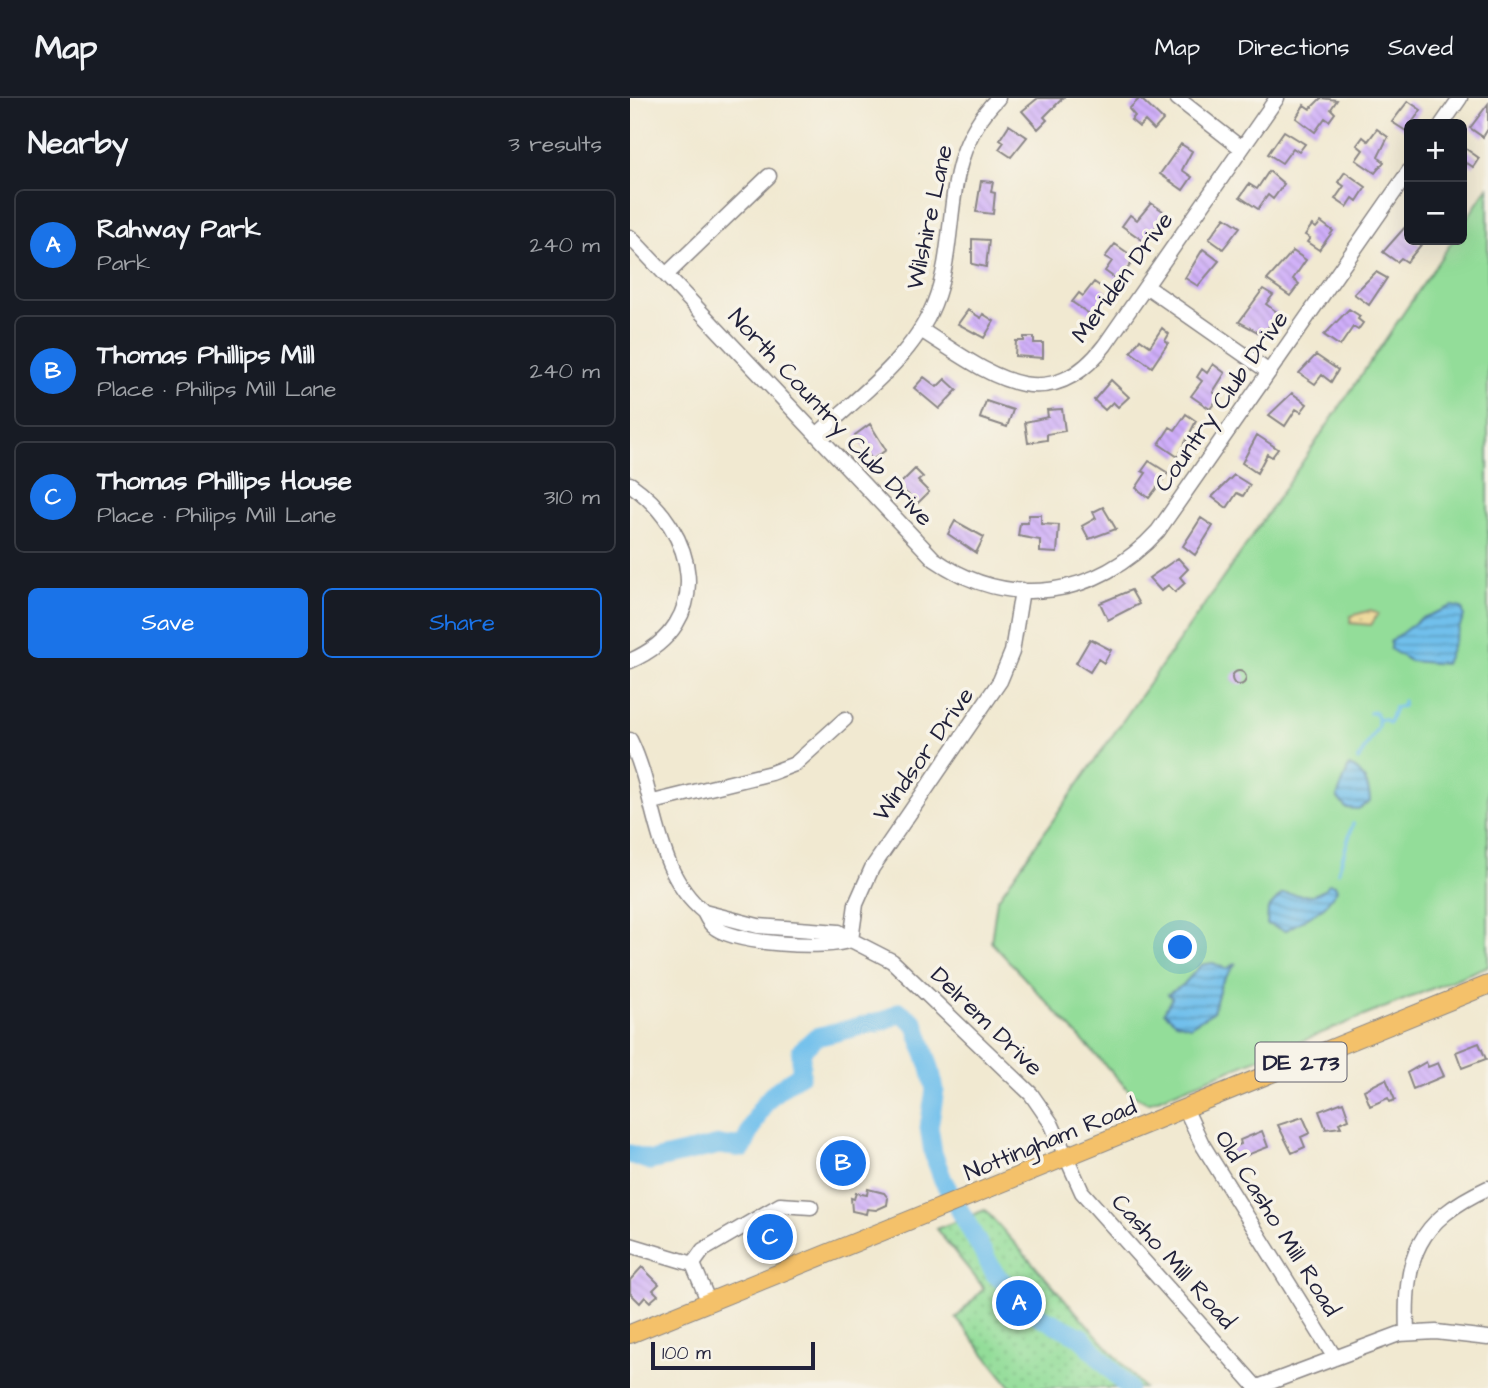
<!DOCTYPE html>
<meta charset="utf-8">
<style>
body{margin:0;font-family:"Architects Daughter",sans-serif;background:#242831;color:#f1f3f6}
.controls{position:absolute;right:21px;top:21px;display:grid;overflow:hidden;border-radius:10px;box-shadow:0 7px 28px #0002}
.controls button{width:63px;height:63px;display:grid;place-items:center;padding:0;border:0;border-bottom:2px solid #363941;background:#171b24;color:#f1f3f6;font:35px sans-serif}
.scale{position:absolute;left:21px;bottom:18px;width:164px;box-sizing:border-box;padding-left:7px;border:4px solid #22223b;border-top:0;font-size:19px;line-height:24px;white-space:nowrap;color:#22223b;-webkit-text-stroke:5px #f7f3e8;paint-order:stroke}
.you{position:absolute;left:551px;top:850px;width:24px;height:24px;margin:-18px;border:5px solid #fff;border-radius:50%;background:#1a73e8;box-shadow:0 0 0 10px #1a73e833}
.badge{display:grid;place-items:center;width:46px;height:46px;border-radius:50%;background:#1a73e8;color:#fff;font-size:23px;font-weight:700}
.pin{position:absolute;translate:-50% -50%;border:4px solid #fff;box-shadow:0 2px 7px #0006}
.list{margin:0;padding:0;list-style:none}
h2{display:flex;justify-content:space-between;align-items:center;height:91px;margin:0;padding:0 28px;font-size:30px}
h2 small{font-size:23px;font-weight:400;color:#9ea1a6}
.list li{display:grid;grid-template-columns:46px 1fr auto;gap:21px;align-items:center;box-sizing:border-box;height:112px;margin:0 14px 14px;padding:0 14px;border:2px solid #363941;border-radius:10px}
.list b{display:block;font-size:26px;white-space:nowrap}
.list p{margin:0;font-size:23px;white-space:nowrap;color:#9ea1a6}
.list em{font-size:23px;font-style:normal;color:#9ea1a6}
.actions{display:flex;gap:14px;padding:21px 28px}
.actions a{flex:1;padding:16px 0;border:2px solid #1a73e8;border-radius:10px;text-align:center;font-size:24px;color:#1a73e8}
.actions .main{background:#1a73e8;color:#fff}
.map{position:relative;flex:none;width:858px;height:1290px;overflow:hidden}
header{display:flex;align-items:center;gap:42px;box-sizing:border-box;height:98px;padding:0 35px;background:#171b24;border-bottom:2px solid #363941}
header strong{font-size:33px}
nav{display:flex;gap:38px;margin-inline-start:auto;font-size:24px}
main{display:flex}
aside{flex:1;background:#171b24}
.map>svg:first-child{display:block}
</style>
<header>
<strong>Map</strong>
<nav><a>Map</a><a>Directions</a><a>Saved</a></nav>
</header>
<main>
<aside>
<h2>Nearby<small>3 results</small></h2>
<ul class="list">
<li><span class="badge">A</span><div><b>Rahway Park</b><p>Park</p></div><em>240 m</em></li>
<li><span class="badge">B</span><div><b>Thomas Phillips Mill</b><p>Place · Philips Mill Lane</p></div><em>240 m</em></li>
<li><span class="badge">C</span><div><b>Thomas Phillips House</b><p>Place · Philips Mill Lane</p></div><em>310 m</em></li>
</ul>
<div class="actions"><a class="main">Save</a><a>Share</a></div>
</aside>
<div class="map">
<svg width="858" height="1290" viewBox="0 0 858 1290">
<defs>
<pattern id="sand-dots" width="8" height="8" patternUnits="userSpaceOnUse" patternTransform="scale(1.75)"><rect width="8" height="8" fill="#eeda9e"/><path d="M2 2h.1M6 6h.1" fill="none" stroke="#ccbb89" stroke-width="1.8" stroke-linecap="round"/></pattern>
<pattern id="park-dots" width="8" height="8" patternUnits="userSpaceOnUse" patternTransform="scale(1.75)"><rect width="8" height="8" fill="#93dd99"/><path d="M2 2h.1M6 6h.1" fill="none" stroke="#7ebd85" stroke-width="1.8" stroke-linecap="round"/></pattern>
<pattern id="water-rules" width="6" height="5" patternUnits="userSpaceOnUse" patternTransform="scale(1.75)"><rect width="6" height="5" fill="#71c0ec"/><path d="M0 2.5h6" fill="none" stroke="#5c9cc0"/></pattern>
<pattern id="building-back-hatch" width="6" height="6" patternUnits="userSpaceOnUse" patternTransform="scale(1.75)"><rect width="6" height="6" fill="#cfaef9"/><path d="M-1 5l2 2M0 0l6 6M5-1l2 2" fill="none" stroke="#b195d6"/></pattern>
</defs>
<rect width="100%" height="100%" fill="#f7f3e8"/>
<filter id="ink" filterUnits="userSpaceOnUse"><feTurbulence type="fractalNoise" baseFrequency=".0143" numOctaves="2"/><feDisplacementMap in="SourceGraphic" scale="14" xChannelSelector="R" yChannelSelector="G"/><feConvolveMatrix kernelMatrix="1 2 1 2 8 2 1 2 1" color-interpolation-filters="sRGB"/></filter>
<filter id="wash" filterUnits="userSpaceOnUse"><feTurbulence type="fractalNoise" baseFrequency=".00686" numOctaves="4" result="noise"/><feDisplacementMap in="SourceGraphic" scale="28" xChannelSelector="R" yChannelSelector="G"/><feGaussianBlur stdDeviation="1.57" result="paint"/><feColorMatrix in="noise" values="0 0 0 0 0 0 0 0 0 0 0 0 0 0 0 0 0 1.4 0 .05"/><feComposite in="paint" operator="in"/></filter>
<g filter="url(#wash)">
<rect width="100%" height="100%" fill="#f1e9d1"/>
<path fill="#93dd99" stroke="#5a806a" stroke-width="2" d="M858,89V868L518,1005L503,997L361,844L367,802L612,453L823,142H832V128Z"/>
<path fill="url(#sand-dots)" stroke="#887e6c" stroke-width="2" d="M741,512L748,516L741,527L720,525L721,518Z"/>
<path fill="url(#park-dots)" stroke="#5a806a" stroke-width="2" d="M355,1112L514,1290H382L326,1220L354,1190L306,1131Z"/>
<path fill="url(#water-rules)" stroke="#4a7194" stroke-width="2" d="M822,508L832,510L834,518L815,566L780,563L760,551V544L790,521Z
M719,668C733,672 740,690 740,704L728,711L716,710L707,699Z
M699,786L705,787L707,792L694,809L655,833L637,826L638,811L652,796C670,795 685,804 699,786Z
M583,865L596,871L606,865L591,886L583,914L560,928L546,924L534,914L542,900L538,896L553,887L571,867Z"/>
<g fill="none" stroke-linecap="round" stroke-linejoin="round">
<path stroke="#71c0ec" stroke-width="3.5" d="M740,615L745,614L748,622L754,621L759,625L765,609L773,608V603
M728,662L748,629V622
M708,774L723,726"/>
<path stroke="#71c0ec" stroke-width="19" d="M0,1056L20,1063L89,1047L113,1050C130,1011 132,999 171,976V953L186,939L256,922L270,914L285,925L300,970L305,992L299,1029L303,1055L313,1082L365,1176L409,1218L451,1239L498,1290"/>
</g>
<g id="blocks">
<path fill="url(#building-back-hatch)" d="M408,0H433L414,19L417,22L408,31L392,13Z
M510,0L533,22L524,32L515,23L509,29L501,22L505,18L499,11Z
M691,0L707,2L701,11L705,15L699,23L695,20L685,34L666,20L674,7L680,11Z
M778,3L791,12L776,33L762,24Z
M858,6V31L853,39L840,30Z
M379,27L397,39L381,59L369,51L374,44L370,41Z
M747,31L758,39L748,59L754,64L745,75L726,62L733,52L727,47L733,39L738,43Z
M654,33L675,46L669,54L663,50L652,65L638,56Z
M551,46L562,53L552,72L562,79L553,92L530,76Z
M832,48L849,60L843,69L837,65L832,73Z
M639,73L654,86L643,101L638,97L628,111L610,99L619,86L627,91Z
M715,74L736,89L727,103L723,100L717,109L705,101L714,88L708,84Z
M351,83L363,84L361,94L365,95L363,116L346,114Z
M521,105L536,115L515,144L492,128L500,117L507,122Z
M595,119L610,129L593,151L579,141Z
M691,124L703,133L689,152L677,144L680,140L675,137L682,127L686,130Z
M776,128L779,131V142L791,147L777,164L771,160L767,164L753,154Z
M342,141L359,142L356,169L342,166Z
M485,146L505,160L489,183L475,173L482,163L475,159Z
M573,151L589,163L568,188L555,180Z
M663,153L676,162L663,181L669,186L660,198L637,182Z
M746,174L757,180L739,207L724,196Z
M464,184L480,195L468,214L465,212L461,217L442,204L449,195L453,198Z
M633,191L643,197L636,206L648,215L633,237L609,224Z
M719,211L730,218L728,221L733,225L728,232L723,229L710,248L694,237Z
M338,212L351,220L353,216L364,223L354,240L328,226Z
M532,230L539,236L535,243L538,245L522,269L501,254L510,241L520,248Z
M394,239H404V245H413V260L385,258L386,243H394Z
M686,257L708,272L701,284L692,277L685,286L669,275Z
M583,266L595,275L583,294L589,299L580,311L561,298L572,283L567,279L572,271L577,275Z
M294,279L307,289L315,281L327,292L309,311L284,290Z
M481,282L499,299L488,309L483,304L475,312L464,302Z
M662,295L677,306L671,314L666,311L655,328L639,317Z
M356,303L383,312L377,329L350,320Z
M432,311L435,333L417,336V342L398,345L395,324L418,319L417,312Z
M556,316L566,323L548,359L529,346L540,329L545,332Z
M240,326L256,352L242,362L225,337Z
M627,337L648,351L642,359L637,356L627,375L612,365Z
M519,363L538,375L519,400L506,390L516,375L512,373Z
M285,371L293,379L288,383L299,394L288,405L268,388Z
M604,377L620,387L613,398L607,395L597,410L582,399Z
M473,409L486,431L459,441L452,428L466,420L463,414Z
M399,417H411V426L429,427L427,455L410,454V442L388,438L390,425H398Z
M571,420L583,428L565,457L553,448Z
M325,423L354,439L346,455L318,436Z
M548,460L558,471L550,479L555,485L545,494L538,487L531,493L519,480Z
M501,492L509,506L478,522L470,505Z
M460,541L481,552L474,565L468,561L460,574L446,565Z
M602 580a7 7 0 1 1 14 0a7 7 0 1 1-14 0Z
M849,945L856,961L832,970L826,954Z
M796,964L798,969L808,965L814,978L783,991L777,975Z
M756,981L765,1002L760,1004L758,1000L740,1008L734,992Z
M713,1004L719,1021L709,1025L711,1029L696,1031L689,1013Z
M673,1019L680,1035L671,1039L675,1049L662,1055L648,1027Z
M632,1033L638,1049L604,1062L600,1050L611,1046L610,1042Z
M213,1048L230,1062L213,1082L197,1068L202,1061L200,1059Z
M238,1091L254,1095L258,1100L257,1107L246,1112L237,1111L236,1116L222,1113L221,1100L224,1101L226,1095L237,1097Z
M139,1126L155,1145L138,1157L126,1142Z
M12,1169L29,1186L23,1192L28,1197L20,1204L15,1199L10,1205L0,1195V1182Z"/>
</g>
</g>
<g filter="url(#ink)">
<use href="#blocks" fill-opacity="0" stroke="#8a8686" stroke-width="2"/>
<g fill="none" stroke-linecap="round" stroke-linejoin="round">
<defs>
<path id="minor" d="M547,0L611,50
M812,26L830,0
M0,139L304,461C379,513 467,500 528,433L779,73
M36,177L139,78
M516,188L639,274
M291,232C353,271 415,326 475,247L647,0
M187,337C228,299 282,260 304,206C332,135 307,61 368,0
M0,386C67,433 87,525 0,563
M392,492L382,554L370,583L242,770L226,806L221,842L262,863L401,996L421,1025L452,1094L627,1290
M0,642C28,699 23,773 74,814
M23,704L141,675L165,666L215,621
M74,814L128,828L209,834L221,842C197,852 103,846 83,828C79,825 76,818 74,814Z
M556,1012L572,1046L705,1260
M0,1147L63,1166
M79,1205L63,1166L73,1152L150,1107L181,1109
M777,1235C774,1158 787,1123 858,1090
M625,1290L769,1236L806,1234L858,1240"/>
<path id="major" d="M0,1236L858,887"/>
</defs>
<use href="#minor" stroke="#8a8686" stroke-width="17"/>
<use href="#major" stroke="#8a8686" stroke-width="20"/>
<use href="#minor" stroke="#fff" stroke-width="14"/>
<use href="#major" stroke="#f4c16a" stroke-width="18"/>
</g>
</g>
<g text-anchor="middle" stroke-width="7" stroke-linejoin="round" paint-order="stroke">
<rect fill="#f7f3e8" stroke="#62616f" stroke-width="2" x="625.5" y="944.5" width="91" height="39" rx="5"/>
<g font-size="23" font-weight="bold" fill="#22223b">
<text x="671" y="972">DE 273</text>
</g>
<g font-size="24" fill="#22223b" stroke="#f7f3e8">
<text transform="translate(299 119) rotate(-78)" y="8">Wilshire Lane</text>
<text transform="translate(492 179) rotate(-54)" y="8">Meriden Drive</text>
<text transform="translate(591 303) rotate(-55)" y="8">Country Club Drive</text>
<text transform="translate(201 319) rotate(47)" y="8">North Country Club Drive</text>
<text transform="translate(293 656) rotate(-55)" y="8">Windsor Drive</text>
<text transform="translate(357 923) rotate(44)" y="8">Delrem Drive</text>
<text transform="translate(420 1041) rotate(-22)" y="8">Nottingham Road</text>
<text transform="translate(648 1125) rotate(58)" y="8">Old Casho Mill Road</text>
<text transform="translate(544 1163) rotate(48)" y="8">Casho Mill Road</text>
</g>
</g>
</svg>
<div class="controls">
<button>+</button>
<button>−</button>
</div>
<div class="scale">100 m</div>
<div class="you"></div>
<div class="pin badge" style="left:389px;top:1205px">A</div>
<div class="pin badge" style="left:213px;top:1065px">B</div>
<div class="pin badge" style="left:140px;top:1139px">C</div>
</div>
</main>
